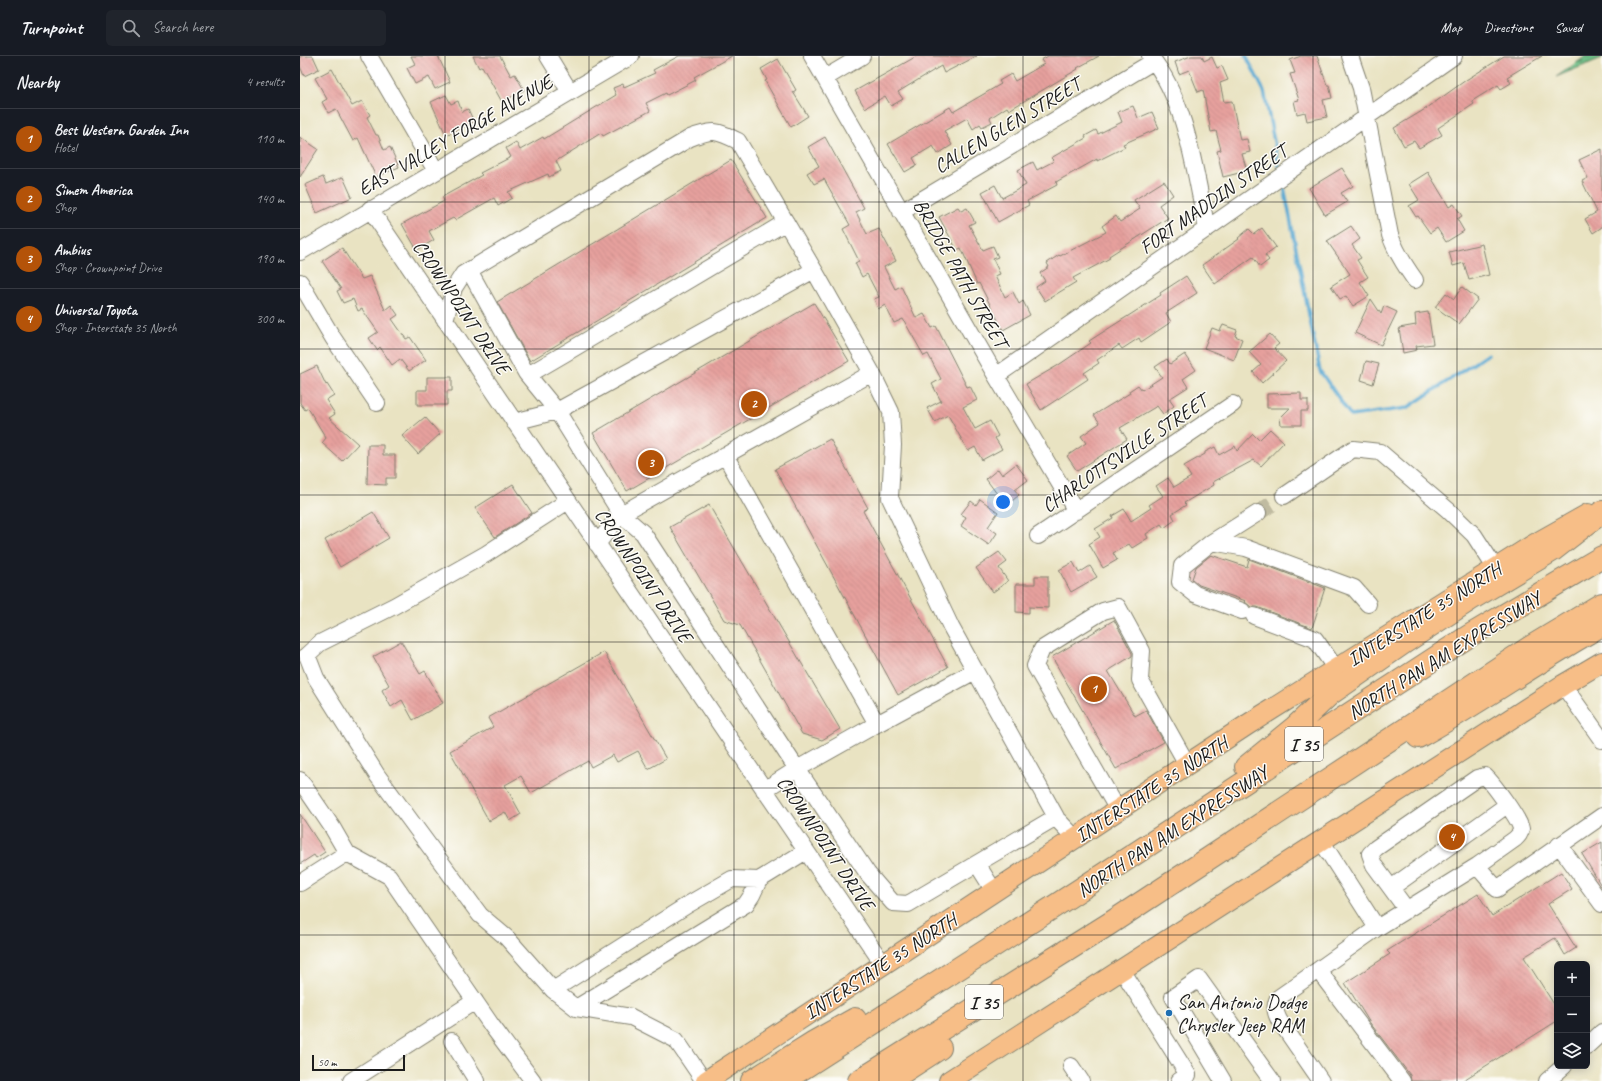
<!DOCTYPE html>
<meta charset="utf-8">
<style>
body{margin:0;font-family:Caveat,sans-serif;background:#20242c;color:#f1f3f6}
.controls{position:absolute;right:12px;bottom:12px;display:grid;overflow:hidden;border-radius:6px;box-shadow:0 2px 10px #0003}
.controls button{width:36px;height:36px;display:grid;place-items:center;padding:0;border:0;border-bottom:1px solid #363941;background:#171b24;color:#f1f3f6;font:20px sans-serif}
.scale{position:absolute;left:12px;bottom:10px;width:93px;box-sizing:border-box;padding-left:4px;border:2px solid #1c1c1c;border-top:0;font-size:11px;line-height:14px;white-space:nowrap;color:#1c1c1c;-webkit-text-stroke:3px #fdfcf7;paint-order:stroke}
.you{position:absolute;left:703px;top:446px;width:14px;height:14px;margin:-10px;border:3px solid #fff;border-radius:50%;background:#1a73e8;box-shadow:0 0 0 6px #1a73e833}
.badge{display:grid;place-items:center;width:26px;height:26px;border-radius:50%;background:#b45309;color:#fff;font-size:13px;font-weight:700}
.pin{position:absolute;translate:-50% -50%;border:2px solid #fff;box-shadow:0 1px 4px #0006}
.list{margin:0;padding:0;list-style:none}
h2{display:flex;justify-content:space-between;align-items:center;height:52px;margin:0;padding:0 16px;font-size:17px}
h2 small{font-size:13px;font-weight:400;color:#9ea1a6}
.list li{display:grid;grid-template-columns:26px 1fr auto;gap:12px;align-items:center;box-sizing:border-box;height:60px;padding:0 16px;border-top:1px solid #363941}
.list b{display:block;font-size:15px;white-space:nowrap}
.list p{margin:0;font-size:13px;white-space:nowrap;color:#9ea1a6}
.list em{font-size:13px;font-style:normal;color:#9ea1a6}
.icon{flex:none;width:22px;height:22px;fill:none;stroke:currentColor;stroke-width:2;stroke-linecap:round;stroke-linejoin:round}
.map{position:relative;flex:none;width:1302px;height:1025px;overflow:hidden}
header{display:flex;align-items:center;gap:24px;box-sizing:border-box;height:56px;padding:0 20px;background:#171b24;border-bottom:1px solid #363941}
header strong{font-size:19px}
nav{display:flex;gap:22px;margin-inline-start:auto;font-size:14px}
.search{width:280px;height:36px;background:#20242c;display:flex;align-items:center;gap:10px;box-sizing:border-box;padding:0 14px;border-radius:6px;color:#9ea1a6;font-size:15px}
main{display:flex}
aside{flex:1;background:#171b24}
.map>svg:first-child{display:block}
</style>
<header>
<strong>Turnpoint</strong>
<div class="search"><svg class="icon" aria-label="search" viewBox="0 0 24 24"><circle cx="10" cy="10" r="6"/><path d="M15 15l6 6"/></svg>Search here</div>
<nav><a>Map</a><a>Directions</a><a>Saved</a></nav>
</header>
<main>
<aside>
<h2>Nearby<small>4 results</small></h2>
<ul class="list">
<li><span class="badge">1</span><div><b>Best Western Garden Inn</b><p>Hotel</p></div><em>110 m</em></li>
<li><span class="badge">2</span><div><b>Simem America</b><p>Shop</p></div><em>140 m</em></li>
<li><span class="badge">3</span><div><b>Ambius</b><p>Shop · Crownpoint Drive</p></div><em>190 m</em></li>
<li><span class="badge">4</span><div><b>Universal Toyota</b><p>Shop · Interstate 35 North</p></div><em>300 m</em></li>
</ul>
</aside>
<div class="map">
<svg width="1302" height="1025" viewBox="0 0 1302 1025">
<defs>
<pattern id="forest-firs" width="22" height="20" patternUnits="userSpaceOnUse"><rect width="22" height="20" fill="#6ebc85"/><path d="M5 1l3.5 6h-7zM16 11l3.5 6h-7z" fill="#5a986c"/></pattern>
<pattern id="building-back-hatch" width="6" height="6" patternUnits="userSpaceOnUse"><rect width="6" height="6" fill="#e6a09d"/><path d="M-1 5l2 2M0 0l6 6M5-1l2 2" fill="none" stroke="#c58987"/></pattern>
</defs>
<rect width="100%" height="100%" fill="#fdfcf7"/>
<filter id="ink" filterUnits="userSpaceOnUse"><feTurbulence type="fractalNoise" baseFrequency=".025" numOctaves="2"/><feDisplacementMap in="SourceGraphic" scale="8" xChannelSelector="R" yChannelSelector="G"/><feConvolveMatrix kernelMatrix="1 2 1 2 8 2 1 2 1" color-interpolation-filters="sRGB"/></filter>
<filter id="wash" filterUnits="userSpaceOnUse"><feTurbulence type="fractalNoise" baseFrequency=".012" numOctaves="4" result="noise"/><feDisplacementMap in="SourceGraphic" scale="16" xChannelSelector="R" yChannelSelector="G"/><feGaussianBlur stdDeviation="0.9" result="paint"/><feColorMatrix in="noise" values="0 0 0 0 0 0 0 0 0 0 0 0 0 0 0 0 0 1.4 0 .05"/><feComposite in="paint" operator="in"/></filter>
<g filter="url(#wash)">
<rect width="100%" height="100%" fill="#e9e3c2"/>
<path fill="url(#forest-firs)" stroke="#456c50" d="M1286,0H1302V2L1256,21Z"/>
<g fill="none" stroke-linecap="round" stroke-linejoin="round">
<path stroke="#58a8d2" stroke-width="3.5" d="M946,0L964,35L979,110
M984,131L1020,315L1051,360L1107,352L1188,298"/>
</g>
<g id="blocks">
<path fill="url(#building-back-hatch)" d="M0,0H13L19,13L4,20L0,10Z
M111,0H138L150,26L135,33L129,21L115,28L107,12L115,8Z
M173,0H200L211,20L215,18L224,34L202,46L182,10L179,12Z
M379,0H432L394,21L396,24L367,39L366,37L346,47L350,55L303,80L301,77L256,105L261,115L249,121L248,118L208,136L212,142L198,150L194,142L155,164L153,162L129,175L134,184L117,194L102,168L144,145L142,141L182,119L180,117L211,101L206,92L216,86L220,94L243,81L244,83L316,39L313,32L323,28L324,31L355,17L353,14Z
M617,0H677L644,17L641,10L598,36L603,43L591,50L585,40L565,52L555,35Z
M748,0H799L777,12L778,13L709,54L707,51L690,62L692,66L682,71L680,68L673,73L667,62L644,75L652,89L638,98L633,90L613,102L617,109L605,116L588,88L650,51L653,56L701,28L699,25L711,18L715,25L744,8L741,4Z
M891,0H902L904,5L912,1L917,12L922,10L928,24L920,27L924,46L932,45L940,84L947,83L950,96L942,98L947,115L923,121L917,95L921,94L916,75L911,76L903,34L898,36L889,14L879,18L875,6Z
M1001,0H1017L1027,29H1029L1032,42L1023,44L1027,61L1007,65L1005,56L997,58L994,45L999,44L990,18L995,17L990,4Z
M1204,0H1242L1207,21L1211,27L1201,33L1198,29L1172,45L1174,48L1138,72L1142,79L1119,92L1114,85L1104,90L1094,72L1127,52L1166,24Z
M478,3L496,34L493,36L508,60L491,71L465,25L467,24L461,13Z
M32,13L52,50L62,45L70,59L67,61L76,79H78L84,94L90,91L99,111L76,121L58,82L53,85L36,53L28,57L22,46L27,43L15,22Z
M146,39L151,48L158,45L162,56L168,53L174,66L146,79L131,46Z
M833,50L838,62L852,56L859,72L823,88L825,91L797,105V103L756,126L757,129L727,145L729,149L698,166L682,136L695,129L702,142L726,129L718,114L733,106L737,114L754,105L751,102L786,82L785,80L796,74L798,78L822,66L818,56Z
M0,81L18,93L0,121Z
M525,81L564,152L556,156L567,178L579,173L596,205L584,211L595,233L601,230L616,262L624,258L632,272L636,270L667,331L670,330L677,344L663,351L675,373L690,365L698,380L695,382L702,393L682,404L675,391L668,395L648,359L635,366L627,352L641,345L632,328L641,323L628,298L624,300L603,263L594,267L585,249L578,253L574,243L579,241L567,218L562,221L555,207L559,205L543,173L550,169L524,123L514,128L507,117L519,110L508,91Z
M1302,93V171L1293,177L1285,163L1297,156L1282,125L1288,122L1279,104Z
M431,104L467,162L230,305L197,246Z
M1042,112L1053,130L1041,137L1047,146L1025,159L1009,132Z
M1128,116L1149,151L1154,148L1162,160L1157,163L1164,175L1146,186L1137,172L1130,177L1118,160L1116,161L1109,150L1119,144L1109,128Z
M23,121L26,128L43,121L52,141L17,157L5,129Z
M864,125L873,139L859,149L868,162L809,200L810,202L773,222L776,226L745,245L736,231L745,225L740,217L749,211L747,207L759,199L760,200L806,176L802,170L816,160L820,166L840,153L834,144Z
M658,151L661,155L667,152L675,166L669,169L683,194L693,190L698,201L693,203L700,218L695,220L705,241L713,236L719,248L723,245L730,259L703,274L679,227L677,228L661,192L657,194L639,161Z
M1051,170L1060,183L1052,189L1061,202L1057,204L1068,221L1060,226L1069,240L1053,250L1046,240L1040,243L1031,230L1050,218L1027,185Z
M962,172L976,191L965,199L969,204L960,211L953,201L915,228L902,209L939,183L938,182L949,173L954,178Z
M1182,188L1189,219L1169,224L1164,207L1153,210L1149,196Z
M42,192L62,223L70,220L85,254L91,249L98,259L92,263L106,283L110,281L126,304L109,315L100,303L92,309L80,291L77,294L69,282L78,276L62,253L58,255L53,243L43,247L37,235L41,233L22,205Z
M886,220L897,237L866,257L871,266L841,286L839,282L822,293L819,289L797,304L799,307L784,317L788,323L741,354L726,328L757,310L791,287L789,285L861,239L860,237Z
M1162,231L1178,243L1159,268L1135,251L1146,237L1154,243Z
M1071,243L1081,258L1084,250L1097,256L1081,289L1055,277Z
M514,247L549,305L327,435L293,377Z
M1128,256L1133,288L1116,290L1117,294L1103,297L1099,272L1116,269L1115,258Z
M923,269L937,274L935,280L942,283L934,304L904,292L912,272L920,275Z
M970,278L979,288L974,292L986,305L962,327L953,316L961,309L949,296Z
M885,298L896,314L883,323L888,331L869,343L874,350L863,358L857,350L820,372L827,383L777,415L767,400L786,387L781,380L800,367L794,359L830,337L829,335L838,329L842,334L862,321L855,311L867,303L870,308Z
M1066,305L1079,308L1073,328L1061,324Z
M17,310L26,329L27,328L34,339L26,344L35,358L29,362L58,388L42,405L22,387L26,382L8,352L5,354L0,347V318Z
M127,321H152V335H147V349H117V334H127Z
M1001,337V344H1008V355H1001V369H981L980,362L990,352H967V338Z
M125,361L140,378L118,398L102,380Z
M970,373L984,386L961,410L954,404L913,426L914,429L884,447L886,449L872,458L875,464L864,472L861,468L846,478L848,482L832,492L829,488L813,497L817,504L803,512L789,488L800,481L795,473L813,462L812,460L824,453L831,465L851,452L849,449L863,440L856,430L868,422L874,431L891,421L884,410L905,398V396L915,391L919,399L935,390L937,395L953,378L959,384Z
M530,383L568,452L563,455L648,611L598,639L475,413Z
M68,389H83V399H95V422H86V429L67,428Z
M716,408L728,424L715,434L719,439L706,450L686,423L698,413L702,419Z
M213,428L232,457L195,481L175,452Z
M680,443L698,456L688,471L697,477L689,489L661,470L666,461L661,458L671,445L676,449Z
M409,449L540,673L522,684L502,678L440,569L424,564L370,471Z
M73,456L89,482L40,511L25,484Z
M699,496L707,506L699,512L708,525L693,536L676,512Z
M911,499L947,511L949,503L1025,532L1012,572L957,551H951L945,546L946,545L899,529L892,523L896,511Z
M773,506L779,517L790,510L797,521L771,536L759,514Z
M735,520H748V552L729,551V557L716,556V528H735Z
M814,564L832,597V600L808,615L835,660L846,654L864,686L816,713L752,601Z
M101,585L120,618L125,615L143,647L113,664L102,644L91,651L82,634L89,629L73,601Z
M304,596L366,703L348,713L338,695L317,706L313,699L291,711L288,705L231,737L221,720L205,729L221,758L210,765L205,756L189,765L150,695L193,671L188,662Z
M0,758L25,796L16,802L14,799L0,808Z
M1302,786V831L1282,798Z
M1261,816L1272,833L1248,848L1276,892L1265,899L1255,882L1224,901L1257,953V965L1162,1025H1111L1110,1019L1070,967L1045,927L1090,898L1087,895L1178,838L1192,860Z"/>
</g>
</g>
<g filter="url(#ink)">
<use href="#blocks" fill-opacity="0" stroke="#82806f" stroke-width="1"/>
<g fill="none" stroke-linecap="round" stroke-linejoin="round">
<path stroke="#c0bba1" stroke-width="16" stroke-dasharray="16 8" stroke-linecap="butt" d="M958,457L984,440"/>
<defs>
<path id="minor" d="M69,0L136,115
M248,0L270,36
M512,0L696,320L776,455
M850,0C887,45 895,117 907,173
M1050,0L1061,32L1090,179C1096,196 1105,210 1115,224
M525,22L562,0
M70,153L583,908
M601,156L854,5
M0,196L331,0
M169,214L226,317L257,355L514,214L572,317L321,458L343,477L491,704L568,818L593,847L608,848L756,761L651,571L590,442L593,389L591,356L572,317
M0,226L33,282L77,347
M145,264L154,232L163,218L390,82C413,73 416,74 438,85L514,214
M228,319L264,298L486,166
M696,320L1154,0
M214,366L257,355L321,458L297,488
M425,399L577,668L497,713L464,734
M984,440L1053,393L1080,396L1148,454L1174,479L1196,513
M268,445L186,498L94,550L20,587L7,599L16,622L77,719L180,859L207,882L253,934L276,952L331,961L376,984L404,1025
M738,480L933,348
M912,486L946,492L1054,532L1068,548
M942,555L895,538L880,526L882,510L912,486L958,457
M954,560L1015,583L1036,613
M1263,629L1302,684
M577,668L675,615
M0,724L32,771L47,797L89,820L192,970L233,1025
M818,754L735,610L742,593L803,555L818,551L842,595L840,624L887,708
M756,762L775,782
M1022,786L1077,872L1018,914L1102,1025
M1259,789L1302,848
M677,808L694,835
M0,827L47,797
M1091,832L1207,749
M1107,854L1074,809L1070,798L1076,792L1177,722L1185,720C1192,726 1220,764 1221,773C1221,777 1218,780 1215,783L1177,810
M1077,872L1177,810L1197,833L1302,760
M822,914L888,1019L879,1025
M1018,914L978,942C974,951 975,956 979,964L1021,1025
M253,934L389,848L432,823L459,824
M276,952L446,848L452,839L459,824L506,795
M152,985L177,1025
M1287,990L1302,976
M771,1010L781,1025
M51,1025L175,945
M923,1025L873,941L899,923L972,1025
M1247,1025L1264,1010"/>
<path id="major" d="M406,1025L947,669L1233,489L1288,458
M649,1025L1263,629L1302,606"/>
<path id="highway" d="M1118,681C1181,646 1239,604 1302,569
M946,711L995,671L1030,638L1105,586L1171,543L1253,494L1302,456
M452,1025L514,986L555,963
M483,1025L709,880L1169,580L1302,501
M559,1025L809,868L1229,592L1302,548
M589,1025L640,992"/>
</defs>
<use href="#minor" stroke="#82806f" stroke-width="18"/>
<use href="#major" stroke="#82806f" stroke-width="22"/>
<use href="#highway" stroke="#82806f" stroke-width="24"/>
<use href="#minor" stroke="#fff" stroke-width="16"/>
<use href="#major" stroke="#f7be87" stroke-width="20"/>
<use href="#highway" stroke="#f7be87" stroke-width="22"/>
</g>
</g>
<path fill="none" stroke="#1c1c1c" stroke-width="1" stroke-opacity="0.55" d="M145,0V1025M289,0V1025M434,0V1025M579,0V1025M723,0V1025M868,0V1025M1013,0V1025M1157,0V1025M0,146H1302M0,293H1302M0,439H1302M0,586H1302M0,732H1302M0,879H1302"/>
<circle fill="#1f6fb2" stroke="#fdfcf7" stroke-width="1.5" cx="869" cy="957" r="4"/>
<g text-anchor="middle" stroke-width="3" stroke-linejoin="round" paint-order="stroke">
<g fill="#fdfcf7" stroke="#605f5e" stroke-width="1">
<rect x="985" y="671" width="38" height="34" rx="3"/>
<rect x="665" y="929" width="38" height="34" rx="3"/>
</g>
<g font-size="19" font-weight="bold" fill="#1c1c1c">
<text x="1004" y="695">I 35</text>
<text x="684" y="953">I 35</text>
</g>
<g font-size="20" fill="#1c1c1c" stroke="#fdfcf7">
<text transform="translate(707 69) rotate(-31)" y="7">CALLEN GLEN STREET</text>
<text transform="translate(155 79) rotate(-30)" y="7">EAST VALLEY FORGE AVENUE</text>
<text transform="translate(913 143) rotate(-35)" y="7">FORT MADDIN STREET</text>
<text transform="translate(661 217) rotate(60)" y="7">BRIDGE PATH STREET</text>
<text transform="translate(162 251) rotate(56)" y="7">CROWNPOINT DRIVE</text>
<text transform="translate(824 397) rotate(-34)" y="7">CHARLOTTSVILLE STREET</text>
<text transform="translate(344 519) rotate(56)" y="7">CROWNPOINT DRIVE</text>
<text transform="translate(1124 558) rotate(-32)" y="7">INTERSTATE 35 NORTH</text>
<text transform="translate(1144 599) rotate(-32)" y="7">NORTH PAN AM EXPRESSWAY</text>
<text transform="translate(851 733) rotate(-33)" y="7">INTERSTATE 35 NORTH</text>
<text transform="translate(872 775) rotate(-33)" y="7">NORTH PAN AM EXPRESSWAY</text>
<text transform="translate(526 787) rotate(56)" y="7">CROWNPOINT DRIVE</text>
<text transform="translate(580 910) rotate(-33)" y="7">INTERSTATE 35 NORTH</text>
</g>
<g font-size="20" fill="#1c1c1c" stroke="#fdfcf7" text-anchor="start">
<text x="877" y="953">San Antonio Dodge<tspan x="877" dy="23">Chrysler Jeep RAM</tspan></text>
</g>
</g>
</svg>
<div class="controls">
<button>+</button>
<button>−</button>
<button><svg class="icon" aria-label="layers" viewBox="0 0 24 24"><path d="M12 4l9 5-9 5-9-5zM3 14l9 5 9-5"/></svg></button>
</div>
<div class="scale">50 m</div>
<div class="you"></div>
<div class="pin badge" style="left:794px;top:633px">1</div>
<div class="pin badge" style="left:454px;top:348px">2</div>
<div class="pin badge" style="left:351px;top:407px">3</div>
<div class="pin badge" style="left:1152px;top:781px">4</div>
</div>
</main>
